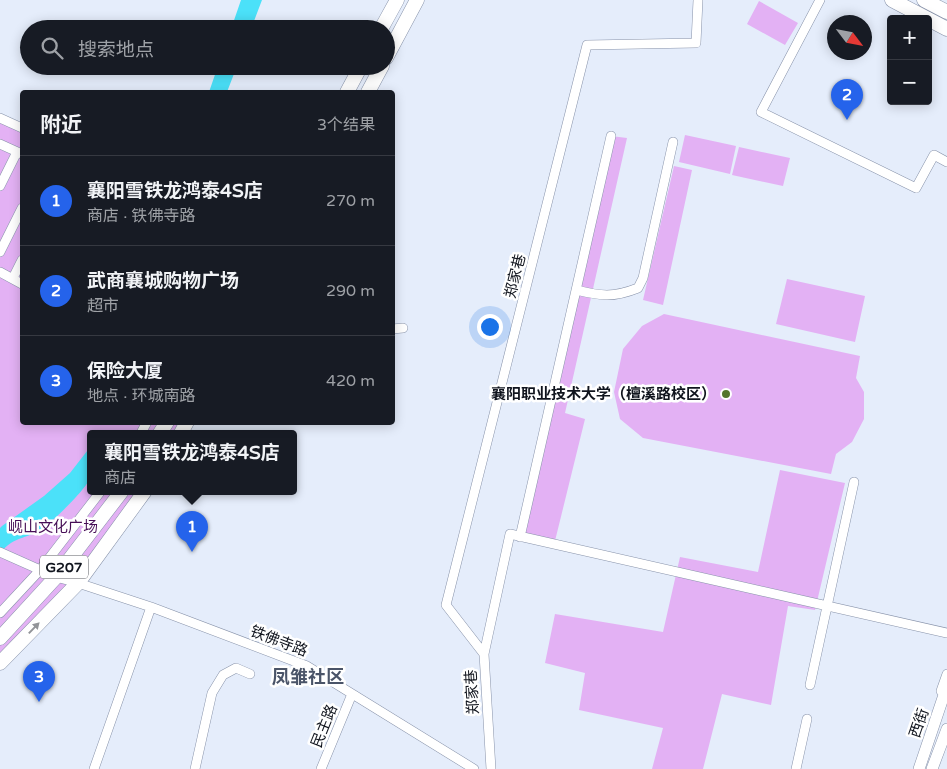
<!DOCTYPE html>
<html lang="zh">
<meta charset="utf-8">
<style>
body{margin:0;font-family:"Varela Round","Noto Sans SC",sans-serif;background:#242831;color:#f1f3f6}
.controls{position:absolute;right:15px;top:15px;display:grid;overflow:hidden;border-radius:5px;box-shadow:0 2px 12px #0003}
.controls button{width:45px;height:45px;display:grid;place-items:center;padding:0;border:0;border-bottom:1px solid #363941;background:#171b24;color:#f1f3f6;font:25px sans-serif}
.compass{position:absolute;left:827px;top:15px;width:45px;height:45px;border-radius:50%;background:#171b24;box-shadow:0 2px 12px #0003;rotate:122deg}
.you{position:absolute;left:489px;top:326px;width:18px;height:18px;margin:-12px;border:4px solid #fff;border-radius:50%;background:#1a73e8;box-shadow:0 0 0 8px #1a73e833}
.badge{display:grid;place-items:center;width:32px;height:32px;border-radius:50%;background:#2563eb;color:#fff;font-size:16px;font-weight:700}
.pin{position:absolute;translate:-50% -41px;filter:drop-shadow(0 1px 2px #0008)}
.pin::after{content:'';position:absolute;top:26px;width:18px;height:15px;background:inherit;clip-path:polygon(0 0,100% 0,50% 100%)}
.popup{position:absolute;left:87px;top:430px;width:210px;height:65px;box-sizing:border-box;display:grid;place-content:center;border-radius:5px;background:#171b24;filter:drop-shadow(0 1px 4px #0005);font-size:16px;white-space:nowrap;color:#9ea1a6}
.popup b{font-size:19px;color:#f1f3f6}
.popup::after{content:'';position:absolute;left:50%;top:100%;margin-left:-10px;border:10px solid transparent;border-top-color:#171b24}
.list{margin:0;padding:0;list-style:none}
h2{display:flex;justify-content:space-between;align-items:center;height:65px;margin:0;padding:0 20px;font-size:21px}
h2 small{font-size:16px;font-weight:400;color:#9ea1a6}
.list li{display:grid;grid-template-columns:32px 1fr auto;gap:15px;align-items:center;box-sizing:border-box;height:90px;padding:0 20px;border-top:1px solid #363941}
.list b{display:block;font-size:19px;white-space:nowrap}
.list p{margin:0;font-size:16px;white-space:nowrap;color:#9ea1a6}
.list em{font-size:16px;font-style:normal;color:#9ea1a6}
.icon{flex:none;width:28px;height:28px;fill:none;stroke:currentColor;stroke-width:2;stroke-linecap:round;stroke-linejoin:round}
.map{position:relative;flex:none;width:947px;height:769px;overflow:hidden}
.search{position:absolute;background:#171b24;box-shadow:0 2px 12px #0003;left:20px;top:20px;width:375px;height:55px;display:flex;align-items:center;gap:12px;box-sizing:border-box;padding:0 18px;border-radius:28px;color:#9ea1a6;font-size:19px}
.panel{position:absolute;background:#171b24;box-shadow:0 2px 12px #0003;left:20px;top:90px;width:375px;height:335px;border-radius:5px}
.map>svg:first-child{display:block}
</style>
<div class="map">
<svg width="947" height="769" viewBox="0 0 947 769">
<rect width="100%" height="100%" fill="#e5edfb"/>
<path fill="#e3b1f4" d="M759,1L798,23L785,45L747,24Z
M0,118L22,128V422L187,423L181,433H91V491H145L78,583L0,663Z
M685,135L736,146L730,174L679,162Z
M611,136L627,138L565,413L585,419L554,545L520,537Z
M739,147L790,158L783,186L732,175Z
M674,166L692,170L663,305L643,300Z
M787,279L865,296L855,342L776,324Z
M664,314L860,356L856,378L864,392V419L852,442L836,454L831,474L643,438L620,419L614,392L623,349L642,326Z
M780,470L845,483L815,610L788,606L771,705L722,694L703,769H652L663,728L579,710L585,673L545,663L555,614L663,632L680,557L758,572Z"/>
<path fill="#4be1f9" d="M241,0H262L251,29H231Z
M218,66H237L227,92H209Z
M91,446C91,455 93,467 91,476C89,487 46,529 35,533C21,539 9,540 0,554V528L2,526L44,496L70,473Z"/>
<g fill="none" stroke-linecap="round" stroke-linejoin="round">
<defs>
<path id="minor" d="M820,0L761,112L916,188L934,155L947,162
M0,118L22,128
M0,144L22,154
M0,186L17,152
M0,252L22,208
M0,272L22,284
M13,278L22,260
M576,290C601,296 613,298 638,288L643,278L673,142
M392,329L403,328
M141,433L147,422
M520,537L611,136
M0,552L56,577L78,583L151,607L307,666L474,769
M0,613L40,570L101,491
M484,654L510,534L947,633
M810,685L854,482
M941,691L947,674
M94,769L151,607
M195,769L212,693L223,675L236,668L250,674
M321,769L352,694
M491,769L484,654L446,605L587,45L696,43L698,0
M796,769L807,719"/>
<path id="major" d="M919,769L947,686
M932,769L947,729"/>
<path id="highway" d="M892,0L928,19
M924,0L947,12
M928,19L947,29
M381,29L397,0
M386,58L417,0
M347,92L361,66
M368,92L382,66
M160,433L167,422
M181,433L187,422
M0,638L56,577L122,491
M0,663L78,583L145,491"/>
</defs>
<use href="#minor" stroke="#8893aa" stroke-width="10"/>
<use href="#major" stroke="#8893aa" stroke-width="12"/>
<use href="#highway" stroke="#8893aa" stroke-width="15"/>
<use href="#minor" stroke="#fff" stroke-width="9"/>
<use href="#major" stroke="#fff" stroke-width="11"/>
<use href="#highway" stroke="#fff" stroke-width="14"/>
</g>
<defs><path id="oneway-solid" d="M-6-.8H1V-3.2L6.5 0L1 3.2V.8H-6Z" transform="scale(1.25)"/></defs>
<use fill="#939599" href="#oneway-solid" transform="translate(34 628) rotate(-46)"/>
<circle fill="#54752c" stroke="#fff" stroke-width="2" cx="726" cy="394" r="5"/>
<g text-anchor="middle" stroke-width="5" stroke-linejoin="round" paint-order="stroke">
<rect fill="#fff" stroke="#585a61" stroke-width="1" x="40" y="555.5" width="48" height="23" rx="4"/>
<g font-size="14" font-weight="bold" fill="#10141d">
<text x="64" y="572">G207</text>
</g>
<g font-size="15" fill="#10141d" stroke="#fff">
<text transform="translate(515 276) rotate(-76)" y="5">郑家巷</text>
<text transform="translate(279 641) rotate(21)" y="5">铁佛寺路</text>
<text transform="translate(472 692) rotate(-93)" y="5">郑家巷</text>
<text transform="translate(919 723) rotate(-71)" y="5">西街</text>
<text transform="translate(324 726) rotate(-68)" y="5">民主路</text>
</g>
<g font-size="15" font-weight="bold" fill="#10141d" stroke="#fff" text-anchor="end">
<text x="716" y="399">襄阳职业技术大学（檀溪路校区）</text>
</g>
<g font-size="15" fill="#460e56" stroke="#fff">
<text x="53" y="532">岘山文化广场</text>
</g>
<g font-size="18" font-weight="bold" fill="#4a5468" stroke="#fff">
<text x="308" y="683">凤雏社区</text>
</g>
</g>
</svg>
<div class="controls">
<button>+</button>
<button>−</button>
</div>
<svg class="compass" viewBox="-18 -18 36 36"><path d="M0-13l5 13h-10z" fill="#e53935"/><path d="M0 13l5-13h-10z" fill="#9ea1a6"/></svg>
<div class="you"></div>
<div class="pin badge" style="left:192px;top:552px">1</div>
<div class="popup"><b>襄阳雪铁龙鸿泰4S店</b>商店</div>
<div class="pin badge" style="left:847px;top:120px">2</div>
<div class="pin badge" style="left:39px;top:702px">3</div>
<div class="search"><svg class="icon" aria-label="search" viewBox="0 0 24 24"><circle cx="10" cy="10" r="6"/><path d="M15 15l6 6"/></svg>搜索地点</div>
<section class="panel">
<h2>附近<small>3个结果</small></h2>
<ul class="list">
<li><span class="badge">1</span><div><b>襄阳雪铁龙鸿泰4S店</b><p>商店 · 铁佛寺路</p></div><em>270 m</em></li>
<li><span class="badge">2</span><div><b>武商襄城购物广场</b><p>超市</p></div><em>290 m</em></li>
<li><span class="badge">3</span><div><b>保险大厦</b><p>地点 · 环城南路</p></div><em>420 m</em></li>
</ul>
</section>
</div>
